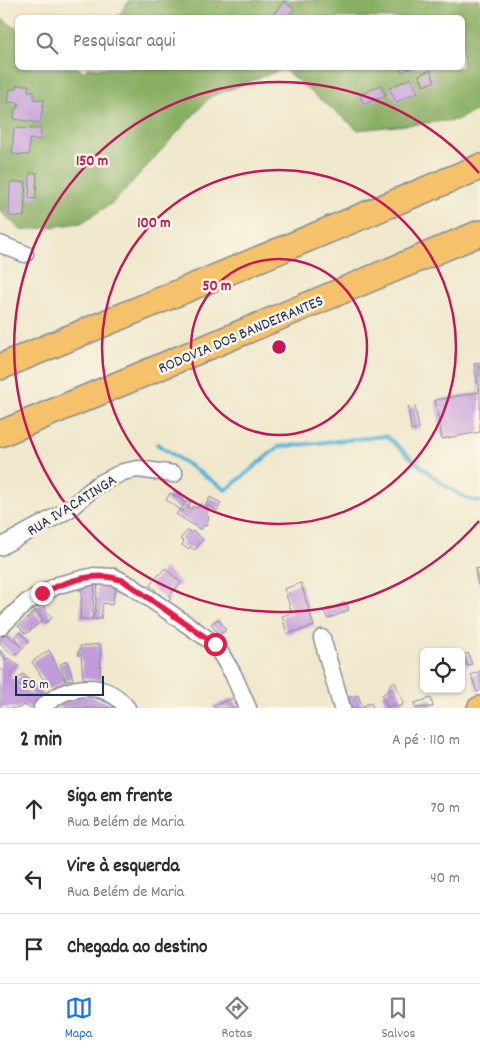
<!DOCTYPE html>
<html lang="pt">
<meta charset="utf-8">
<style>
body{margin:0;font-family:Dekko,sans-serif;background:#f2f2f3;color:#2b2b33}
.controls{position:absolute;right:15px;bottom:15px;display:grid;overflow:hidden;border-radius:8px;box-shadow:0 1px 4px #0004}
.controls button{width:45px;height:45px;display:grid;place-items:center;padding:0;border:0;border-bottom:1px solid #e1e1e2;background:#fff;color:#2b2b33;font:25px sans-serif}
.scale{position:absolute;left:15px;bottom:12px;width:89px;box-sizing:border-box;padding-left:5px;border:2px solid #1b2f5e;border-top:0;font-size:14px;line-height:18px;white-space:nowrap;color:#1b2f5e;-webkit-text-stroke:4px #fcf5e5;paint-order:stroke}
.stop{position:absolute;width:15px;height:15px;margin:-11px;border:4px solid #e11d48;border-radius:50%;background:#fff}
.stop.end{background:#e11d48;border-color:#fff;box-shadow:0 1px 5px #0008}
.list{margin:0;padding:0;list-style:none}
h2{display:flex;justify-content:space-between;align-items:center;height:65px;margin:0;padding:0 20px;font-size:21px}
h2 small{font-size:16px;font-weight:400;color:#7c7c81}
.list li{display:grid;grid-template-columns:32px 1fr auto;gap:15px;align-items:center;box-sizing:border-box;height:70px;padding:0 20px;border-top:1px solid #e1e1e2}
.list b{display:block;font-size:19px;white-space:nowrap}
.list p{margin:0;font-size:16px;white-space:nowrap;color:#7c7c81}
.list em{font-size:16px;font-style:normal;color:#7c7c81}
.icon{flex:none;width:28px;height:28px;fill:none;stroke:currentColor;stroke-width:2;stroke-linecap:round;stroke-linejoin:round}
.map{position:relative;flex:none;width:480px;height:708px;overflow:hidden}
.search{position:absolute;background:#fff;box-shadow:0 1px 4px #0004;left:15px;right:15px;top:15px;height:55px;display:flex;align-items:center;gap:12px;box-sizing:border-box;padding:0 18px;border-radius:8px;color:#7c7c81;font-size:19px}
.sheet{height:275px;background:#fff}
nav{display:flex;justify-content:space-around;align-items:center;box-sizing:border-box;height:70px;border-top:1px solid #e1e1e2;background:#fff;font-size:14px;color:#7c7c81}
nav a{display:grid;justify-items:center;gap:2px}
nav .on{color:#1a73e8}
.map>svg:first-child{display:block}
</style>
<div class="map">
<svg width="480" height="708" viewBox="0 0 480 708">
<rect width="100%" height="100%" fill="#fcf5e5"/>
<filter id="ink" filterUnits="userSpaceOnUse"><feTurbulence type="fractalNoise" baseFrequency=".02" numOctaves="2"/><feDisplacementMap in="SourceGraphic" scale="10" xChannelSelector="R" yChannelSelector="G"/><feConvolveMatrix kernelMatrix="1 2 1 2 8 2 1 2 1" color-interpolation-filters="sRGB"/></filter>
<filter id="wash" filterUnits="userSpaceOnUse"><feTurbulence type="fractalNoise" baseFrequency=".0096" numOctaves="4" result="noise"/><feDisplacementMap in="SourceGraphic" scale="20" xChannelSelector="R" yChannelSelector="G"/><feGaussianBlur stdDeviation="1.12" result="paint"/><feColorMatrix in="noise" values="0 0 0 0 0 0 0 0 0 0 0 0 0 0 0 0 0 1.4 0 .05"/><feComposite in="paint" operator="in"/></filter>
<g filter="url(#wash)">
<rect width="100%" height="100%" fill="#efe8cc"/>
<path fill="#89af64" stroke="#526f61" d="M129,0H480V109L456,120L358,130L283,69L210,97L114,202L81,223L22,231L0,211V17L17,29L18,68H77L84,72L87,68H462V18L118,17Z"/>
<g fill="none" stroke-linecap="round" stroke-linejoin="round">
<path stroke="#58b4d6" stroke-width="4" d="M157,444L226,490L278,447L386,436C404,451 459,504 480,501"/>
</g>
<g id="blocks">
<path fill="#c29bda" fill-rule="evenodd" d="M284,1L294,9L288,16L290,18H275L273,15Z
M400,68H411L402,72Z
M430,70L435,81L424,86L419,75Z
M411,78L418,92L396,102L389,88Z
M17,85H29L28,91H34V99L44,100L40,123L14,119L15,108H18L19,103L8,102L10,89H16Z
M381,85L386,96L364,104L360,95Z
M14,128L41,129L40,140L29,139V155L12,154Z
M30,173H37L36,199L29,198Z
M10,182H26L24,217L9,216Z
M480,363V391H479L474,364Z
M480,392V432L442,439L435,400Z
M415,406L419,429L411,431L408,407Z
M170,493L183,499L182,501L185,503L187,500L191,502L188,507L191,509L193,506L197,508L201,503L209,509L206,514L209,517L206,526L204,525L201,530L176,514L179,510L182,512L187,506L184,504L181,510L166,500Z
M210,497L221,503L217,511L206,505Z
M188,530L191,533L193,531L203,539L195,550L190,547L188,549L182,545L184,542L180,539Z
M165,568L181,583L169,596L171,598L168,602L150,585Z
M480,568V584H478L475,569Z
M98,582L116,585L112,605L103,603L101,619H92L95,612Z
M95,583L92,619H80L82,590H78V585Z
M301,583L314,626L287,634L282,616L292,613L284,589Z
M346,602L349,610L328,619L324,611Z
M42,604L52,618L45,623L36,610L34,612L42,621L26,634L18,626L27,619L33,612L32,610Z
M218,619L226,630L219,635L211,624Z
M20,632L29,642L14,656L0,643V639L6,633L21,647L14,637Z
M101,644L100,681L83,678L81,655L79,656L78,651H80V646Z
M0,650L6,660L8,658L19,666L10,676L14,682L19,687L17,679L23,674L45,695L31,708L23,705L20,708H0ZM22,684L32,694L30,696L20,686Z
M49,650L65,681L50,690L42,682L44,680L32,662Z
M468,653L472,664L467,666L463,655Z
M67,661L73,679L66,681L60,664Z
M480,671V691L477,692L471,675Z
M395,682L403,702L402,706L396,707L395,704L387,707L382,695L389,690L390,684Z
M358,695L362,706L371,703L373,708H351L349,697Z
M73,696H91L121,708H56Z
M233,698L237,708H214L213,706Z
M431,698L433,707L416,708L414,703Z"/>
</g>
</g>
<g filter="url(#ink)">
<use href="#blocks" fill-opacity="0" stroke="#858c95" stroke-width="1"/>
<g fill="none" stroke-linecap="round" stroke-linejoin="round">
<defs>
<path id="minor" d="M0,244L25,254
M0,547L68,510L97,485L123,472L138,469L174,474
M0,627L27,602L58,585L94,576L114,577L133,587L215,644L233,674L248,708
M322,638L342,708
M42,708C66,684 105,679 127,708"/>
<path id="major" d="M478,708L480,707"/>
<path id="highway" d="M0,367L480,167
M0,434L480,233"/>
</defs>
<use href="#minor" stroke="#858c95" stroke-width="19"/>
<use href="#major" stroke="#858c95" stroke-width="24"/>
<use href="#highway" stroke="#858c95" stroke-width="28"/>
<use href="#minor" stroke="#fff" stroke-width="16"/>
<use href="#major" stroke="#f5c16b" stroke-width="21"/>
<use href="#highway" stroke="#f5c16b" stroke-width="25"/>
</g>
</g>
<g fill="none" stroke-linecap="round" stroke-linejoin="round" filter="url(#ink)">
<path stroke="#e11d48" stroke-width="6" d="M42,593C67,581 97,570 124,581L215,644"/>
</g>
<g fill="none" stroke="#c2185b" stroke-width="2.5">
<circle cx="279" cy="347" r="88"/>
<circle cx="279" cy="347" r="177"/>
<path d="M479 521A265 265 0 1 1 479 173"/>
</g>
<g text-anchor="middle" stroke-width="5" stroke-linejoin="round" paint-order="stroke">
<g font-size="16" fill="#1b2f5e" stroke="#fcf5e5">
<text transform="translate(240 333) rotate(-23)" y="6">RODOVIA DOS BANDEIRANTES</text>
<text transform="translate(71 504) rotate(-32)" y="6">RUA IVACATINGA</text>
</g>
</g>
<circle cx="279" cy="347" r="8" fill="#c2185b" stroke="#fcf5e5" stroke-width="2.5"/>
<g font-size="15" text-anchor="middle" font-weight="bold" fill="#c2185b" stroke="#fcf5e5" stroke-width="5" stroke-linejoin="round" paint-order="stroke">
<text x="92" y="165">150 m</text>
<text x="154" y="227">100 m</text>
<text x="217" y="290">50 m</text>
</g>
</svg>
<div class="controls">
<button><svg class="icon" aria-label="locate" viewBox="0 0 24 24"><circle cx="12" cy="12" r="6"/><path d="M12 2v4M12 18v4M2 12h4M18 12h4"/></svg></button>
</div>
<div class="scale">50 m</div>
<div class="stop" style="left:215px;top:644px"></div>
<div class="stop end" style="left:42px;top:593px"></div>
<div class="search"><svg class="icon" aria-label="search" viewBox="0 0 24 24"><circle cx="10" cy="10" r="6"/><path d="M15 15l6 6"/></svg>Pesquisar aqui</div>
</div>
<section class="sheet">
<h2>2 min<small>A pé · 110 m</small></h2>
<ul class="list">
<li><svg class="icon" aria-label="ahead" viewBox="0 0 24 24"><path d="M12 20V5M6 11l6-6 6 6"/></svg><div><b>Siga em frente</b><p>Rua Belém de Maria</p></div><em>70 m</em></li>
<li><svg class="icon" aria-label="left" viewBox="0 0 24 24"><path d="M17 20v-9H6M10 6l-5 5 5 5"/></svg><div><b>Vire à esquerda</b><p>Rua Belém de Maria</p></div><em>40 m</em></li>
<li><svg class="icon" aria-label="arrive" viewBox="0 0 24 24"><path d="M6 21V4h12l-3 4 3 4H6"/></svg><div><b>Chegada ao destino</b></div></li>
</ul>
</section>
<nav>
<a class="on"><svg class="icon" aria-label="map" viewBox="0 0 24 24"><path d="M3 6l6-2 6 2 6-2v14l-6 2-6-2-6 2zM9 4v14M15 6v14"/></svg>Mapa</a>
<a><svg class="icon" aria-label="directions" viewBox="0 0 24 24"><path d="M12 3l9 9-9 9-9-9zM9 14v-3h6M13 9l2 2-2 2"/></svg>Rotas</a>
<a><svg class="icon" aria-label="saved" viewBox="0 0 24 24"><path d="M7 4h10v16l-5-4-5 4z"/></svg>Salvos</a>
</nav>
